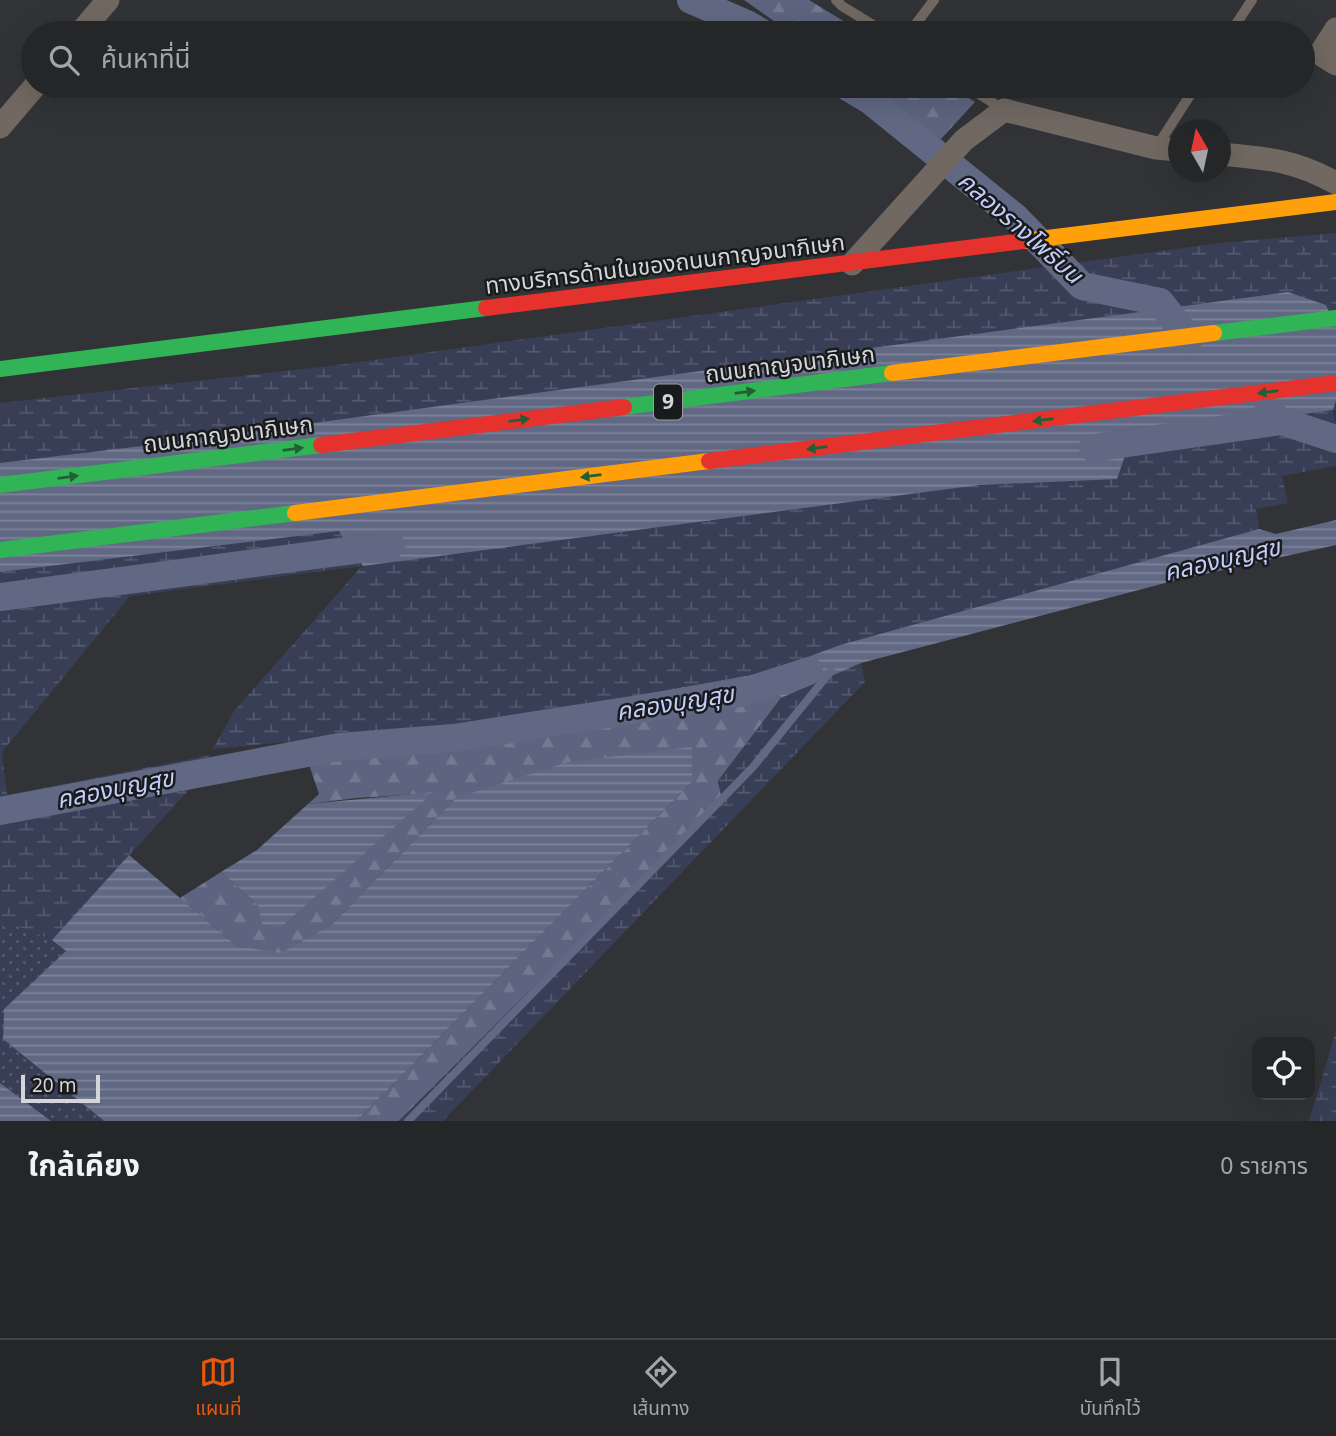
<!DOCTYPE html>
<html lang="th">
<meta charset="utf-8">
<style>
body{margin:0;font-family:Georgia,"Noto Sans Thai",serif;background:#313234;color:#f1f3f6}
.controls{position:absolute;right:21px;bottom:21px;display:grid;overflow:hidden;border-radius:14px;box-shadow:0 7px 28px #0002}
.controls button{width:63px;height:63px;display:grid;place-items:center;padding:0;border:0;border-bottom:2px solid #424345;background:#252628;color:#f1f3f6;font:35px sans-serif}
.compass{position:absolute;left:1168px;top:119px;width:63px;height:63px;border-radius:50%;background:#252628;box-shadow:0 7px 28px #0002;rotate:351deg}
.scale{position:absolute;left:21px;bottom:18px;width:79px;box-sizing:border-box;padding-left:7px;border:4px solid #d4d5d8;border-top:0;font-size:19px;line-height:24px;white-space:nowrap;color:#d4d5d8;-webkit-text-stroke:5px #191a1c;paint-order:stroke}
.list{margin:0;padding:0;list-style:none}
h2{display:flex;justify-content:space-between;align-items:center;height:91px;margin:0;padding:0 28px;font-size:30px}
h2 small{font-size:23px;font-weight:400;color:#a3a5a8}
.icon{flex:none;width:38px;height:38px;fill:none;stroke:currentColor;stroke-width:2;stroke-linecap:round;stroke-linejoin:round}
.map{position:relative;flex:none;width:1336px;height:1121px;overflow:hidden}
.search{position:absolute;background:#252628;box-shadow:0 7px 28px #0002;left:21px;right:21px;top:21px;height:77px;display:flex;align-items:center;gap:18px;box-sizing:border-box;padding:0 24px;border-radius:38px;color:#a3a5a8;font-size:26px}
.sheet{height:217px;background:#252628}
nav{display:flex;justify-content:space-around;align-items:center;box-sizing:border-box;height:98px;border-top:2px solid #424345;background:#252628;font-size:19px;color:#a3a5a8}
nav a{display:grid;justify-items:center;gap:4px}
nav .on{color:#ea580c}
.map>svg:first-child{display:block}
</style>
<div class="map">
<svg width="1336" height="1121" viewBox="0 0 1336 1121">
<defs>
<pattern id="grass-dots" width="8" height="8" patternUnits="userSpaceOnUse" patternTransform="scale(1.75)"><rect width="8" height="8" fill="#383e56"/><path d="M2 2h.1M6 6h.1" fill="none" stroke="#54596e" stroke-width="1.8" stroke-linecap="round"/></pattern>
<pattern id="forest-firs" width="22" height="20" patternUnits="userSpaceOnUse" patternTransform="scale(1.75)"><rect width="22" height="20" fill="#5d647f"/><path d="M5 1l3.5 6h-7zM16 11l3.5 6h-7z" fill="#737990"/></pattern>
<pattern id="wetland-marsh" width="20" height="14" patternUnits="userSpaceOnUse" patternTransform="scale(1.75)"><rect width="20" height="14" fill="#383e56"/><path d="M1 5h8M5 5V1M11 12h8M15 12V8" fill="none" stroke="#54596e"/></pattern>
<pattern id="water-rules" width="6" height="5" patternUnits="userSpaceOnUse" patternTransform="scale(1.75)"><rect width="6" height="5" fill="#606883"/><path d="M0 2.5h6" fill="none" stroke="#7d8499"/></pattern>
</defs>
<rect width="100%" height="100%" fill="#313336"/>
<path fill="url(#grass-dots)" d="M0,919L52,940L67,950L4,1009L3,1039L104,1121H51L0,1083Z"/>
<path fill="url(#forest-firs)" d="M744,0H809L863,33H791Z
M866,86H949L975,102L941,139Z
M767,672L781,698L718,781L722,799L399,1121H357L692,782V747L456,798L332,924L281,954L237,946L180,898L221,872L258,905L433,793L357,798L308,804L319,794L301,741L435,728L583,705Z"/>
<path fill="url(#wetland-marsh)" d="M1336,233V410L1333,411L1336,423V466L1282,476L1288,503L1256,509L1259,529L840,645L767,672L583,705L435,728L213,749L234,711L362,566L130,596L2,752L7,795L210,755L197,781L52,940L0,919V403L330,366L1219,243Z
M861,663L865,682L443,1121H399L722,799L718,781L781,698Z
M1336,1031V1121H1309Z"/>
<path fill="url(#water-rules)" d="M1288,292L1326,305L1336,327V400L1333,410L1131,438L1117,479L979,485L363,566L339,531L0,572V463L142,446Z
M1336,520V545L1173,581L861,663L781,698L767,672L840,645L1259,529L1276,534Z
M692,747V782L357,1121H104L3,1039L4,1009L66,951L52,940L129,855L237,946L281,953L332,924L456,798L568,762Z
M434,792L281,927L262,924L258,905L221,872L257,850L308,804Z
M0,1083L51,1121H0Z"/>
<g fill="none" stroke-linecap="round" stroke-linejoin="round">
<path stroke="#606883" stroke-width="8" d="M408,1121L753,767L831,671"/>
<path stroke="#606883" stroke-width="28" d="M691,0L747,24L762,33
M846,86L871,101L1016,218L1082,286L1160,302L1189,339
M1268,411L1281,421L1336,439
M1093,448L1281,421
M0,597L391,545
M0,811L339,747L454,738L741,693L809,671"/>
<path stroke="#706861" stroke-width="10" d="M836,0L842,6L886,33
M909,33L934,0
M1230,33L1252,0
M967,86L1004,110
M1156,148L1196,86"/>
<path stroke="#706861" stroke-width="23" d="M1336,29L1320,54L1336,64
M80,33L108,0
M0,127L35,86
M1220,154C1267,158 1294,160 1336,183
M852,264L964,140L1004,110L1156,148L1178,150"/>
<path stroke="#30b455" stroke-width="16" d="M1214,333L1336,318
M0,369L486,308
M624,407L892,373
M0,485L321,445
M0,550L295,513"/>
<path stroke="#ff9f0a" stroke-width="16" d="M1023,241L1336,202
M892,373L1214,333
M295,513L709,461"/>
<path stroke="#e5322d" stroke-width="16" d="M486,308L1023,241
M321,445L624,407
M709,461L1336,383"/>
</g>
<defs><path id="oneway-solid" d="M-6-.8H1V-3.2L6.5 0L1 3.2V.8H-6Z" transform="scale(1.75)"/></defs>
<g fill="#235f36">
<use href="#oneway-solid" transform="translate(745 392) rotate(-7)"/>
<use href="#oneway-solid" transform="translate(1268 392) rotate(173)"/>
<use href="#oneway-solid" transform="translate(519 420) rotate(-7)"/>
<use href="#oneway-solid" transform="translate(1043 420) rotate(173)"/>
<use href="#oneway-solid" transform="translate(817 448) rotate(173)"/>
<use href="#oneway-solid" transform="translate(293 449) rotate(-7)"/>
<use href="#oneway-solid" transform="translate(591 476) rotate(173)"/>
<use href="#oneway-solid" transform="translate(68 477) rotate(-7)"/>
</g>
<g text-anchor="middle" stroke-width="5" stroke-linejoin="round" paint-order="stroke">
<rect fill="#191a1c" stroke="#9c9da0" stroke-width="2" x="654" y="384.5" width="28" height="35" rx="5"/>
<g font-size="21" font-weight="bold" fill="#d4d5d8">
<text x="668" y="409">9</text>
</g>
<g font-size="23" fill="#d4d5d8" stroke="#191a1c">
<text transform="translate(665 264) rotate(-7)" y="8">ทางบริการด้านในของถนนกาญจนาภิเษก</text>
<text transform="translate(790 364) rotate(-7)" y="8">ถนนกาญจนาภิเษก</text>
<text transform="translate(228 434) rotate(-7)" y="8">ถนนกาญจนาภิเษก</text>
</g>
<g font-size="24" font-style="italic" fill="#c2cefa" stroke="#191a1c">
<text transform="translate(1020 228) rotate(41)" y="8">คลองรางโพธิ์บน</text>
<text transform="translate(1222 560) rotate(-13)" y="8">คลองบุญสุข</text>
<text transform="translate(675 703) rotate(-9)" y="8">คลองบุญสุข</text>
<text transform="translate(115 789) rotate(-11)" y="8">คลองบุญสุข</text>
</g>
</g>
</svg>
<div class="controls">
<button><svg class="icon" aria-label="locate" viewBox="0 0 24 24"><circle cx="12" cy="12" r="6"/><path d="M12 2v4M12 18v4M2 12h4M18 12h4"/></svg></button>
</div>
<svg class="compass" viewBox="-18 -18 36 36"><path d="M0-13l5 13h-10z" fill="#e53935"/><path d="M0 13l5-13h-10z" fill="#a3a5a8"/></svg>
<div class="scale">20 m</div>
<div class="search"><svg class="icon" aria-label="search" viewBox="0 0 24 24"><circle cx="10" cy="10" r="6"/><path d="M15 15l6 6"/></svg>ค้นหาที่นี่</div>
</div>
<section class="sheet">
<h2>ใกล้เคียง<small>0 รายการ</small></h2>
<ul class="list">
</ul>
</section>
<nav>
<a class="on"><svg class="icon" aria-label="map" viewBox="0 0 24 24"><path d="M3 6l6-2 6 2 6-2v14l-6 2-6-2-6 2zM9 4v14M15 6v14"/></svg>แผนที่</a>
<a><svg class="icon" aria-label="directions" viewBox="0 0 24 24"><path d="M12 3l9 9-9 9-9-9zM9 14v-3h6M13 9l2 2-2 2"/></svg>เส้นทาง</a>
<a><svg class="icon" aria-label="saved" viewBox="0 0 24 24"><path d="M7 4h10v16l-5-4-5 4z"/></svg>บันทึกไว้</a>
</nav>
